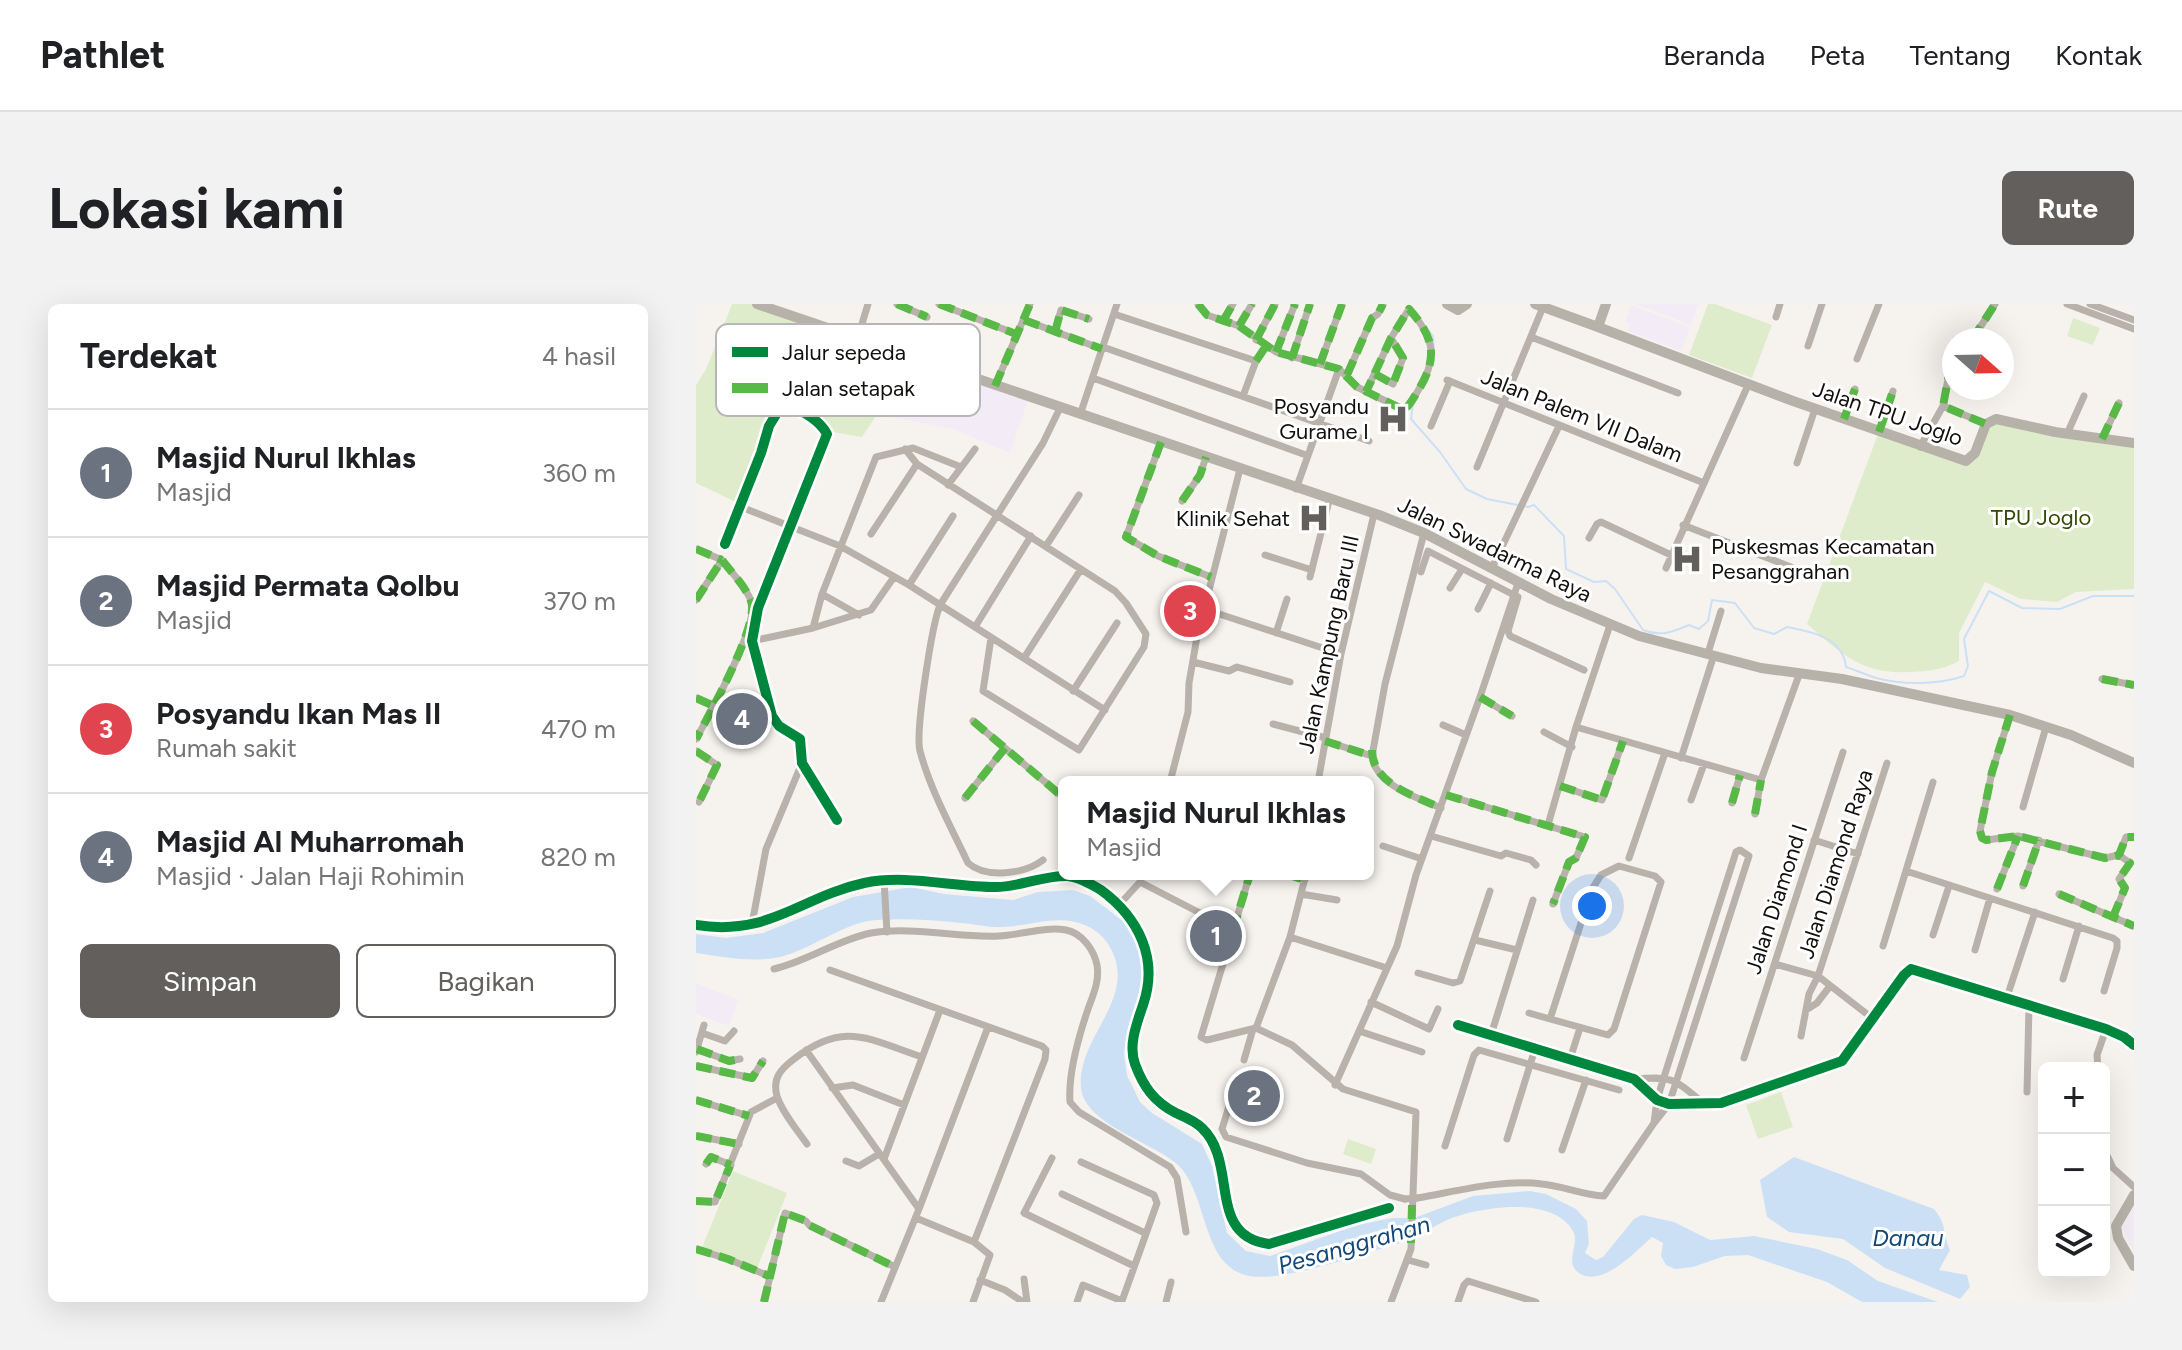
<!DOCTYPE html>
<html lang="id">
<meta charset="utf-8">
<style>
body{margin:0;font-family:Figtree,sans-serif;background:#f2f2f2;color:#202124}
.controls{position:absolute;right:24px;bottom:24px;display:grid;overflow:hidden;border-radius:12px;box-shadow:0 8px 32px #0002}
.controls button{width:72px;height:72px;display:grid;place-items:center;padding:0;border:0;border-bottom:2px solid #e0e0e0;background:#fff;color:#202124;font:40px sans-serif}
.compass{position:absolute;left:1246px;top:24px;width:72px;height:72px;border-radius:50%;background:#fff;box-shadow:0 8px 32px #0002;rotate:110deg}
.you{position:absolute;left:896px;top:602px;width:28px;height:28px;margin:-20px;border:6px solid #fff;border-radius:50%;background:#1a73e8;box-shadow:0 0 0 12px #1a73e833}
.badge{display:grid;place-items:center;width:52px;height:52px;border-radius:50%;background:#625f5d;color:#fff;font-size:26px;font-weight:700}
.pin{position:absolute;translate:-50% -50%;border:4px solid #fff;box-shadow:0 2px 8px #0006}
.popup{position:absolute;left:362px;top:472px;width:316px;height:104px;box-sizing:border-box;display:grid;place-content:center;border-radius:12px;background:#fff;filter:drop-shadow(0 2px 6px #0005);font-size:26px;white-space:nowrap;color:#757577}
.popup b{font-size:30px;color:#202124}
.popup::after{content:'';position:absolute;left:50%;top:100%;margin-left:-16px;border:16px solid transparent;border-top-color:#fff}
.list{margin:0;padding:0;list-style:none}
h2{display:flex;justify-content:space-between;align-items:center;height:104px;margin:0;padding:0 32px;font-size:34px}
h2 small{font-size:26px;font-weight:400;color:#757577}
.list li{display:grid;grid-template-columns:52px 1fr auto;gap:24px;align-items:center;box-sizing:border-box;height:128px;padding:0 32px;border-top:2px solid #e0e0e0}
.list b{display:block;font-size:30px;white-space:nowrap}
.list p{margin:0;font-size:26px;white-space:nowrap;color:#757577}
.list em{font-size:26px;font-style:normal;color:#757577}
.actions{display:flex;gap:16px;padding:24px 32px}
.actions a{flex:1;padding:18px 0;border:2px solid #625f5d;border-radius:12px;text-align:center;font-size:28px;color:#625f5d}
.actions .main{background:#625f5d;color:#fff}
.icon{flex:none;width:44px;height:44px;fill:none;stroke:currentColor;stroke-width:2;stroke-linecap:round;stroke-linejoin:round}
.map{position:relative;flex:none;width:1438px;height:998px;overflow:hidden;border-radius:12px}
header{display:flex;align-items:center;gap:48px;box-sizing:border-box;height:112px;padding:0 40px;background:#fff;border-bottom:2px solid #e0e0e0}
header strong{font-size:38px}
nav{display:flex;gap:44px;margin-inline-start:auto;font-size:28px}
.intro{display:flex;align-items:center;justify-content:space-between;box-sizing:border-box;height:192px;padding:0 48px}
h1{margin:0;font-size:56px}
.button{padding:20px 36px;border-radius:12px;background:#625f5d;color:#fff;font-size:28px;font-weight:700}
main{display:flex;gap:48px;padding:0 48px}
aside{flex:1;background:#fff;border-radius:12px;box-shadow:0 8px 32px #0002}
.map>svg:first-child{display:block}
</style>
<header>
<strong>Pathlet</strong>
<nav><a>Beranda</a><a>Peta</a><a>Tentang</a><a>Kontak</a></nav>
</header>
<div class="intro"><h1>Lokasi kami</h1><a class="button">Rute</a></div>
<main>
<aside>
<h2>Terdekat<small>4 hasil</small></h2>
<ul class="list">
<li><span class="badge" style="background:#6b7280">1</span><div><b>Masjid Nurul Ikhlas</b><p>Masjid</p></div><em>360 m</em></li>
<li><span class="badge" style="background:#6b7280">2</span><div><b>Masjid Permata Qolbu</b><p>Masjid</p></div><em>370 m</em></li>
<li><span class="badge" style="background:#e0444e">3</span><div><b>Posyandu Ikan Mas II</b><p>Rumah sakit</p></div><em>470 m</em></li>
<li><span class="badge" style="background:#6b7280">4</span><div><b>Masjid Al Muharromah</b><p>Masjid · Jalan Haji Rohimin</p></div><em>820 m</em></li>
</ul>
<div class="actions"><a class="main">Simpan</a><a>Bagikan</a></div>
</aside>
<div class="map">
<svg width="1438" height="998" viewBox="0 0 1438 998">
<rect width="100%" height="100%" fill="#f6f3ef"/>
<path fill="#f3ebf5" d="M939,0H1003L995,21Z
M935,1L994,23L985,47L932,27L934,20L929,18Z
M217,52L333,93L314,149L255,124L188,112L184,106L187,91L197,75L209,68Z
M0,679L43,696L33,722L0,710Z
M1438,902V948L1426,923Z"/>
<path fill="#dfeccb" d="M36,0H61L217,52L209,68L196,75L187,91L184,106L166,133L137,128L131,130L130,126L86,99L78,112L46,201L0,179V81L10,65Z
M1012,0H1019L1076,21L1056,74L993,51Z
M1377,14L1404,24L1397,41L1371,32Z
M1300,120L1438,143V285L1380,288L1361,298L1325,295L1289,278L1263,329V357C1246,366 1233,367 1215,368C1166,371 1146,350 1111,320L1182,130L1275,160L1288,122Z
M1085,788L1097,823L1062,835L1050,801Z
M652,835L680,845L675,860L647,850Z
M37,867L91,889L60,967L5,946Z"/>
<path fill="#cce0f5" d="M215,583L248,590L317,596L342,588L377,586L394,592L436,624L444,649L448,689L431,731L428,749L431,771L444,798L456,809L506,840L516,862L531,929L550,947L574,952L661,921L696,914H718L777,892L834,887L850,890L880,905L891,917L893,940L889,949L900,956L907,953L938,915L946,911L978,918L1014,936L1058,932L1121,945L1151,956L1182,977L1242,998H1166L1131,978L1052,951L1029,952L997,963L979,965L970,961L965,952L967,939L956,933C941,946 906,985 883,969C868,959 883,941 878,929C859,890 782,903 751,916C744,919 736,925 728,926C721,927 718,925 711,929L708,938C670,948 583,981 549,971C505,958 512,890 482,861C457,838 389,821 385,784C380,735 440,696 416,647C411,636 402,627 391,622C363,609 336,622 307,623C293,624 280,620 265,619C237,616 208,614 180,616C146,619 117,645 84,653C56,659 28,653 0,649V630L30,634L67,629L157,593Z
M1098,853L1238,905C1251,920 1247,930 1254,946L1243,966L1271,971L1274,983L1264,995L1189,964L1147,935L1093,928L1071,913L1064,876Z"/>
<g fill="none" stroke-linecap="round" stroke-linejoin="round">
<path stroke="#cce0f5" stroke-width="2" d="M730,23L737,32L738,47
M717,100L715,115L744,148L770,185L791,195L832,203L838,201L868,232L870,265L898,278L910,277L919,285L947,326C964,333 977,328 993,321L1003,325L1012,317L1016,296L1039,299L1058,324L1078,330L1091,323C1116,328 1147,333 1150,363C1160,366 1170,371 1180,374C1206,381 1242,381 1268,372L1272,362L1268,335L1293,287L1326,304L1364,305L1397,292H1438"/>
<path stroke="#b9b2ab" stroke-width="7" d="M201,0L231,13
M243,0L320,30
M502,0L511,11L543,22L580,48L643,65L661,83L708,106C715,100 718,93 723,85C743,52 737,32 713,5L695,34L670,88
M1371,0L1438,25
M1394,0L1438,16
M418,10L560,57
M1080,13L1084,0
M328,16L406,45
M527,17L537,0
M543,22L556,0
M359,28L365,6L393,15
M162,33L172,0
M835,33L982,89
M560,36L579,0
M1276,36L1299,0
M1112,42L1126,0
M407,43L673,137
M580,48L599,0
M596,54L614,0
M1161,55L1183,0
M624,60L646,0
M1258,61L1252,75L1247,102L1290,120
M679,70L697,80L707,54L695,34
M651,71L676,14L682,10L687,0
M397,74L610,151
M751,76L1008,179
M299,82L334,0
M547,92L560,57L570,42
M384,111L421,0
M1148,115L1159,85
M735,122L754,77
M1183,128L1197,87
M1371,130L1388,92
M1406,135L1423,99
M465,138L430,233L462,252L515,273
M1224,143L1247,102
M209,145L221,160L419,287L430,299L450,330L448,343L383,446L287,387L295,334
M1101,159L1119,105
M781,163L847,3
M252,181L279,145
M600,185L643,65
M486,197L504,171L510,153
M45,203L144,242L213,281L409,406
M987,221L1095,263
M728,229L689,380L676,452C679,481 722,494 745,504
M175,230L221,160
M893,234L901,220L905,218L975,251
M29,240L65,149L73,122L87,99C103,105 123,115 131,130L62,304L56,337L76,412L83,422L104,435L106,459L141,516
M350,242L383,191
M0,245L26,256
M569,251L616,266
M796,264L863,122
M970,264L1053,79
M725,268L732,247L818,291L822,293L812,327L814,332L888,366
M614,273L633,197
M213,281L257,212
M754,284L766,265
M126,290L163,311
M0,296L26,256C35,268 50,283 55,297C64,320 13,411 0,435
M508,305L645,350
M782,305L795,279
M279,323L335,232
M117,324L126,290L180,153L217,144L265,163
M580,329L591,295
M56,337L117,324L175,306L198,273
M1012,349L1025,307
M328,354L385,265
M497,358L533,367L541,363L594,378
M1406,375L1438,381
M377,387L421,319
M784,393L816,412
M0,394L18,402
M1314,411L1296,468L1284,527L1286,534L1290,536L1322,532L1409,554L1423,551
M277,417L368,494
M577,420L630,434
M747,421L770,431
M880,423L1065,476
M848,428L876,443
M629,437L676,452
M0,447L21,461L3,498
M985,454L1018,351
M474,478L492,408L493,379L501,333L544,165
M622,478L645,350L678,210
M864,482L906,496L927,437
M750,491L889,533L880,554L873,558L857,600
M269,494L309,444
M995,496L1008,460
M1036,499L1044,471
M1327,503L1350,423
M1059,510L1065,476L1103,371
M852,521L880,423L914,321
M735,532L805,552L810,549L835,556L840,561
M1118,536L1162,550
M687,542L726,555
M1044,546L1053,552L973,800L958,819L961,796L968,773L1040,548Z
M933,554L969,449
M347,556C329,570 290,575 272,559C255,523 234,485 224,447C219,428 236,321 244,301L347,139L364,104
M923,562L959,572L965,578L918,725L912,731L854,715L896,585L905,571Z
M1210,567L1417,634L1421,637V644L1408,687
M445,570L444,578L537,626
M554,570L505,733L511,736L560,724
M590,570L609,576
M188,576L191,628
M1327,582L1343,536
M1301,585L1322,532
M605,590L641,596
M1363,590L1438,622
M422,602L444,578
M1417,613L1429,584L1423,575L1434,559L1423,551L1430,533H1438
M56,620L70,545L106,459
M0,621C73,633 104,593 168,579C211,570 256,583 300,583C324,583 348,571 372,572C383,573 395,580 405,586C443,614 463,655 447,701C441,719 432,741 439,760C447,782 458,798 480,809C489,813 499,817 506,824C543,859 510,932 573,940L693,904
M1237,631L1253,582
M594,633L691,664
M779,636L821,646
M1187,642L1237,478
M1279,646L1294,594
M1079,660L1122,672L1176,714
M78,665C112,657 141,636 175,629C218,622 261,634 303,632C325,631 350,622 370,626C386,629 398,646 401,661C404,678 396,693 391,708C382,735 372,770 374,798L383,808L474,863L481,874L490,928
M134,666L346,742L350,746L349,755L278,938L220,914
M722,669L757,679L764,677L794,587
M1367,675L1383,622
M1311,693L1339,608
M675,698L733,725L742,705
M1110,706L1121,699L1134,682
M833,709L854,715
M762,721L938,775L961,796L973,800L1025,799L1146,757L1208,671L1215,665L1410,725L1428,733L1438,741
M560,724L596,741L647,785L720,808L715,945L695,998
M560,724L594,633L610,570
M663,727L726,748
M6,729L29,737L38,727
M795,731L837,596
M1105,732L1113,690L1122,672L1191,459
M1,745L33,757L44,755
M110,746L223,905L185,998
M0,748L8,721
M1048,754L1147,448
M874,755L884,724
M548,756L557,725
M0,762L56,774L67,757
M1402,764L1401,751L1410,725
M938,775C976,772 977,774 1006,798
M541,776L526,825L530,833L611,859L665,870L694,891L709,895
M639,781L701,642L720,571L784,393L822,279
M1408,781V796
M136,784L157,781L208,801
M1331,788L1333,702
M0,796L53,812
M0,832L43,840
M811,835L839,745
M111,840C101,826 86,808 81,792C76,774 85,765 98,755C148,716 172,735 226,753
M749,842L778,751L783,746L923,786
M1408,845L1417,864L1438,883
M866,846L890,776
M356,854L328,909L438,962
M188,855L244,706
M150,857L163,862L183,850
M10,860L15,853L35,861
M366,890L449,929
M721,894C762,887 805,875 846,880C867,882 887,891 908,892L958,819
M0,897L19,898L55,808L81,794
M223,905L292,723
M0,945L32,955L73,972
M712,956L730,961
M328,975L331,998
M284,976L309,986L327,998
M68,998L89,909L110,917L113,921L199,963
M277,998L294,951L278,938
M381,998L387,981L426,997L461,899L458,891L385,858
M470,998L475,978
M762,998L768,981L772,977L840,998"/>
<path stroke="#b7b2a9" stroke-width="10" d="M61,0L683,211L728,229L855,295L943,332L1065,364L1146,375L1314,411L1375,431L1438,459
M751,0L762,6L771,0
M839,0L902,23
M910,0L902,23L1097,97L1270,157L1279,149L1290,120L1300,115L1359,128L1438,139
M1438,891L1420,922L1422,934L1438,962"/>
<path stroke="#b9b2ab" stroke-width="7" d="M709,895L721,894"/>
<path stroke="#58b947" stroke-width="8" stroke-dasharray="16 8" stroke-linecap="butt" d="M201,0L231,13
M243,0L320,30
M502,0L511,11L543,22L580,48L643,65L661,83L708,106C715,100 718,93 723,85C743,52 737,32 713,5L695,34L670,88
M328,16L406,45
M527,17L537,0
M543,22L556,0
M359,28L365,6L393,15
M560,36L579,0
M1276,36L1299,0
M580,48L599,0
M596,54L614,0
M560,57L570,42
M624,60L646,0
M1258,61L1252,75L1247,102L1290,120
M679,70L697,80L707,54L695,34
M651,71L676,14L682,10L687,0
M299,82L334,0
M1148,115L1159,85
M1183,128L1197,87
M1406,135L1423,99
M465,138L430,233L462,252L515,273
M486,197L504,171L510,153
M0,245L26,256
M0,296L26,256C35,268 50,283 55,297C64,320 13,411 0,435
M1406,375L1438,381
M784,393L816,412
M0,394L18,402
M1314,411L1296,468L1284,527L1286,534L1290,536L1322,532L1409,554L1423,551
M277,417L368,494
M629,437L676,452
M676,446C676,480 719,492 745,504
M0,447L21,461L3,498
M864,482L906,496L927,437
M750,491L889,533L880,554L873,558L857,600
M269,494L309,444
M1036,499L1044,471
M1059,510L1065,476
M590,570L609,576
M1327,582L1343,536
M1301,585L1322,532
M1363,590L1438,622
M1417,613L1429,584L1423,575L1434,559L1423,551L1430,533H1438
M537,626L554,570
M1,745L33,757L44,755
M0,762L56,774L67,757
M0,796L53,812
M0,832L43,840
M10,860L15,853L35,861
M0,897L19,898L34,862
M715,939L716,901
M0,945L32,955L73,972
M68,998L89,909L110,917L113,921L199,963"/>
<defs>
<path id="cycleway" d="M29,240L65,149L73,122L87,99C103,105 123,115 131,130L62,304L56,337L76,412L83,422L104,435L106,459L141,516
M0,621C73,633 104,593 168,579C211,570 256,583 300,583C324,583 348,571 372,572C383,573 395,580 405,586C443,614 463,655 447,701C441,719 432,741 439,760C447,782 458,798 480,809C489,813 499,817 506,824C543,859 510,932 573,940L693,904
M762,721L938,775L961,796L973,800L1025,799L1146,757L1208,671L1215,665L1410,725L1428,733L1438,741"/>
</defs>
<use href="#cycleway" stroke="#fff" stroke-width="15"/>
<use href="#cycleway" stroke="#00873e" stroke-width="10"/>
</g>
<defs>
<symbol id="hospital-bare" viewBox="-9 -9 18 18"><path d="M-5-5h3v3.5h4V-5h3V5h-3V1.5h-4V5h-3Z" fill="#625f5d" stroke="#fff" stroke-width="2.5" paint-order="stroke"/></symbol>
</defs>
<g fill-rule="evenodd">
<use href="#hospital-bare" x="675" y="93" width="44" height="44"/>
<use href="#hospital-bare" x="596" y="192" width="44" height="44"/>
<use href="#hospital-bare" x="969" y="233" width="44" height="44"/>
</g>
<g text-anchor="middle" stroke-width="6" stroke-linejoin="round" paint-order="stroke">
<g font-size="22" fill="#12100e" stroke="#fff" text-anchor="end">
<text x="673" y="110">Posyandu<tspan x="673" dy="25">Gurame I</tspan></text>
<text x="594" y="222">Klinik Sehat</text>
<text x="1015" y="250" text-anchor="start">Puskesmas Kecamatan<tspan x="1015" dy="25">Pesanggrahan</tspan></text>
</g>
<g font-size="22" fill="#12100e" stroke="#fff">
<text transform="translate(1192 109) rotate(19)" y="8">Jalan TPU Joglo</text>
<text transform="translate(886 111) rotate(22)" y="8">Jalan Palem VII Dalam</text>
<text transform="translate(799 245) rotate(26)" y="8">Jalan Swadarma Raya</text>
<text transform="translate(632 340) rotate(-78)" y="8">Jalan Kampung Baru III</text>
<text transform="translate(1139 560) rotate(-72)" y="8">Jalan Diamond Raya</text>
<text transform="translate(1080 595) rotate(-72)" y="8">Jalan Diamond I</text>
</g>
<g font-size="22" fill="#314900" stroke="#fff">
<text x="1345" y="221">TPU Joglo</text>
</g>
<g font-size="24" font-style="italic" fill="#124777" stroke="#fff">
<text x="1212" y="942">Danau</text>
<text transform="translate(658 941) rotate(-16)" y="8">Pesanggrahan</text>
</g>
</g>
<rect x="20" y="20" width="264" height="92" rx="12" fill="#fff" stroke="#b8b7b7" stroke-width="2"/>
<rect x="36" y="43" width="36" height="10" fill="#00873e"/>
<rect x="36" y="79" width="36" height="10" fill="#58b947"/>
<g font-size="22" fill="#12100e">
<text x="86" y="56">Jalur sepeda</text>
<text x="86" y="92">Jalan setapak</text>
</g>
</svg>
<div class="controls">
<button>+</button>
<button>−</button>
<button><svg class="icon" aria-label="layers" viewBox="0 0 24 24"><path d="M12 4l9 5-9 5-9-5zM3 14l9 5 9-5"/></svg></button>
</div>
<svg class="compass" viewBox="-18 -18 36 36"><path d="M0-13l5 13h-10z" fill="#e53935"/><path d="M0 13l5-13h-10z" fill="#757577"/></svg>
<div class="you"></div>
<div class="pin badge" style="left:520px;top:632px;background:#6b7280">1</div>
<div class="popup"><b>Masjid Nurul Ikhlas</b>Masjid</div>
<div class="pin badge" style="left:558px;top:792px;background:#6b7280">2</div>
<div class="pin badge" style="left:494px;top:307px;background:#e0444e">3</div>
<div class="pin badge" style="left:46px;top:415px;background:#6b7280">4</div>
</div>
</main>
